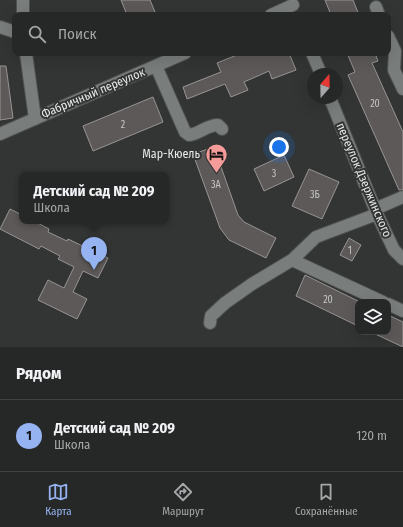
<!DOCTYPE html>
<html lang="ru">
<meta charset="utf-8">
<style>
body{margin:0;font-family:"Fira Sans Condensed",sans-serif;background:#323433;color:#f1f3f6}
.controls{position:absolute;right:12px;bottom:12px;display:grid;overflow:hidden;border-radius:8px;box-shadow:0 4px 16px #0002}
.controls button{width:36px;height:36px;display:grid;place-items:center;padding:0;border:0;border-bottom:1px solid #424444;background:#262827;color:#f1f3f6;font:20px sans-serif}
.compass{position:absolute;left:307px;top:68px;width:36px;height:36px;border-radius:50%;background:#262827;box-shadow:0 4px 16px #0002;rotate:20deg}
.you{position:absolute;left:279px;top:147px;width:14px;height:14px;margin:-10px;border:3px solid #fff;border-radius:50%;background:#1a73e8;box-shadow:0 0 0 6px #1a73e833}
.badge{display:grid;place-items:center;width:26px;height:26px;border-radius:50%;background:#95b2f1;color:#111;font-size:13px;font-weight:700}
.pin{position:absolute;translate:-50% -33px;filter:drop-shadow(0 1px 2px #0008)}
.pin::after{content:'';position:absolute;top:21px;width:14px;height:12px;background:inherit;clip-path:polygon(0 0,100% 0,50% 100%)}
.popup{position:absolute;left:19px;top:172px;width:150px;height:52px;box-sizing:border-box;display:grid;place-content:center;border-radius:8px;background:#262827;filter:drop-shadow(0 1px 3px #0005);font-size:13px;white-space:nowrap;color:#a4a6a7}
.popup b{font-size:15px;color:#f1f3f6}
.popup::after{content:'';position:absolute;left:50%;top:100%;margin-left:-8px;border:8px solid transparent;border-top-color:#262827}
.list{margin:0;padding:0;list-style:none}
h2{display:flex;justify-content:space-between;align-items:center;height:52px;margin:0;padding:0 16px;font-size:17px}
h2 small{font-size:13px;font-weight:400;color:#a4a6a7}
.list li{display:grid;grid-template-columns:26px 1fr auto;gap:12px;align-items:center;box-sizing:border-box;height:72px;padding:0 16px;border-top:1px solid #424444}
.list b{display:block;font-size:15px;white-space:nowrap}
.list p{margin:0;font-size:13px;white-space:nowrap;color:#a4a6a7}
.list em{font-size:13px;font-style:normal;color:#a4a6a7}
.icon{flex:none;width:22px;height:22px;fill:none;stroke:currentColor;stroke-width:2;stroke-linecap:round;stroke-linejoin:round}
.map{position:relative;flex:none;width:403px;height:347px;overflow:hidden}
.search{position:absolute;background:#262827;box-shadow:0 4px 16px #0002;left:12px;right:12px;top:12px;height:44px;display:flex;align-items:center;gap:10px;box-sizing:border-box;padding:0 14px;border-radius:8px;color:#a4a6a7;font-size:15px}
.sheet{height:124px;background:#262827}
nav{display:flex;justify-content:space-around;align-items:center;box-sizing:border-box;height:56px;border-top:1px solid #424444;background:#262827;font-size:11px;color:#a4a6a7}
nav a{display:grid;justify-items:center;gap:2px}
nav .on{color:#95b2f1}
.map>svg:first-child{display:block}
</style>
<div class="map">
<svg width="403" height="347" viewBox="0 0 403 347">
<rect width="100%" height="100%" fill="#323534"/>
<path fill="#5d5959" stroke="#989494" d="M121,0H150L155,12L149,15H127Z
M325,0H353L359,15H331Z
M242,53H289L296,70L272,79L269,71L244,82L248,90L231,97L225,84L187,99L183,87L221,72L217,63Z
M347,53H375L378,61L372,63L403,132V190H399L348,75L355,72Z
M0,66H6L13,118L0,120Z
M153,97L163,122L93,151L83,126Z
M214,147L238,215L244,222L276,238L266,258L229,240L220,228L193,154Z
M284,155L294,177L264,191L254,169Z
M309,169L339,182L322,219L292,206Z
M10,209L22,215V221H34L49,229L48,232L67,241L68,239L108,258L98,278L83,271L73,292L87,299L77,319L38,300L48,280L64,288L74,267L58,259L60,256L41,246L39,249L0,229Z
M349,238L361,245L352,261L340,255Z
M305,275L358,301V326L296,296Z
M388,315L403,322V347L371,332H388Z"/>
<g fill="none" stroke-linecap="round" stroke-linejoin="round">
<defs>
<path id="minor" d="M376,7L379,15
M23,15V0
M271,15L293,5
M0,27L15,32
M388,36L395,51L394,70L403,89
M26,53L35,119
M312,53L321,74
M156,66L185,132L189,135C199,134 207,125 218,125L222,129
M330,98L377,214L394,250L403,259
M0,134L185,53
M375,209L403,197
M292,260L383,302
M388,304L403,311
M210,323L211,316L225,303L252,284L292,260L316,237L377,214"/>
</defs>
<use href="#minor" stroke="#4f5251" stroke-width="14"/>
<use href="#minor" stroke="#797d7b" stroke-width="12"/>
</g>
<defs>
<symbol id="hotel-pin" viewBox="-11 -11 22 30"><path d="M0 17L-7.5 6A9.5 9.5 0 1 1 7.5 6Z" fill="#f59b99" stroke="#323534"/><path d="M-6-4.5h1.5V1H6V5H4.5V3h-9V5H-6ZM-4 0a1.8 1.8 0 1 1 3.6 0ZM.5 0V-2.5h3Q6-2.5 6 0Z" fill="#111"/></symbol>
</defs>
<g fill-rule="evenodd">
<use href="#hotel-pin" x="204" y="142" width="25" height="34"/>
</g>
<g text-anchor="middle" stroke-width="4" stroke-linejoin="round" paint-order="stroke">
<g font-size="10" fill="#c4c5c4">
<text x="375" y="107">20</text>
<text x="123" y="128">2</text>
<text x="274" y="177">3</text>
<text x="216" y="188">3А</text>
<text x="315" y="198">3Б</text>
<text x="350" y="254">1</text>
<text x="328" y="303">20</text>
</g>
<g font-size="12" fill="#e7e9e8" stroke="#323534">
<text transform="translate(93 93) rotate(-23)" y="4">Фабричный переулок</text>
<text transform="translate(364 180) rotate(67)" y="4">переулок Дзержинского</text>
</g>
<g font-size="12" fill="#e7e9e8" stroke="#323534" text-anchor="end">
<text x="200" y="158">Мар-Кюель</text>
</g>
</g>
</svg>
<div class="controls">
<button><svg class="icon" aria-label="layers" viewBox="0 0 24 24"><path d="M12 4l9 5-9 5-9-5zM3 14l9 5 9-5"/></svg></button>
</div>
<svg class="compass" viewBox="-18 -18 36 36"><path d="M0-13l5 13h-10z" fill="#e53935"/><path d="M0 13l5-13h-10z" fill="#a4a6a7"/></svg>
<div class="you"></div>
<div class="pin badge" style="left:94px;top:270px">1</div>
<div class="popup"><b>Детский сад № 209</b>Школа</div>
<div class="search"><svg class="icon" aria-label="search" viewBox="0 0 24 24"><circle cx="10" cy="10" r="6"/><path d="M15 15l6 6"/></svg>Поиск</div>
</div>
<section class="sheet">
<h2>Рядом<small></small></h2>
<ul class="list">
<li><span class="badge">1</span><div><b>Детский сад № 209</b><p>Школа</p></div><em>120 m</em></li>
</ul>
</section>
<nav>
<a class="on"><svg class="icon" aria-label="map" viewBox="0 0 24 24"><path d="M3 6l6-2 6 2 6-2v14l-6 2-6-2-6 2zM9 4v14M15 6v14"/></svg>Карта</a>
<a><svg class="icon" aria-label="directions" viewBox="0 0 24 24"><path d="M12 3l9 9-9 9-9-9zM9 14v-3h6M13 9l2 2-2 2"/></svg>Маршрут</a>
<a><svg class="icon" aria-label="saved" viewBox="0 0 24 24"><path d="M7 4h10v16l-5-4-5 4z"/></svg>Сохранённые</a>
</nav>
